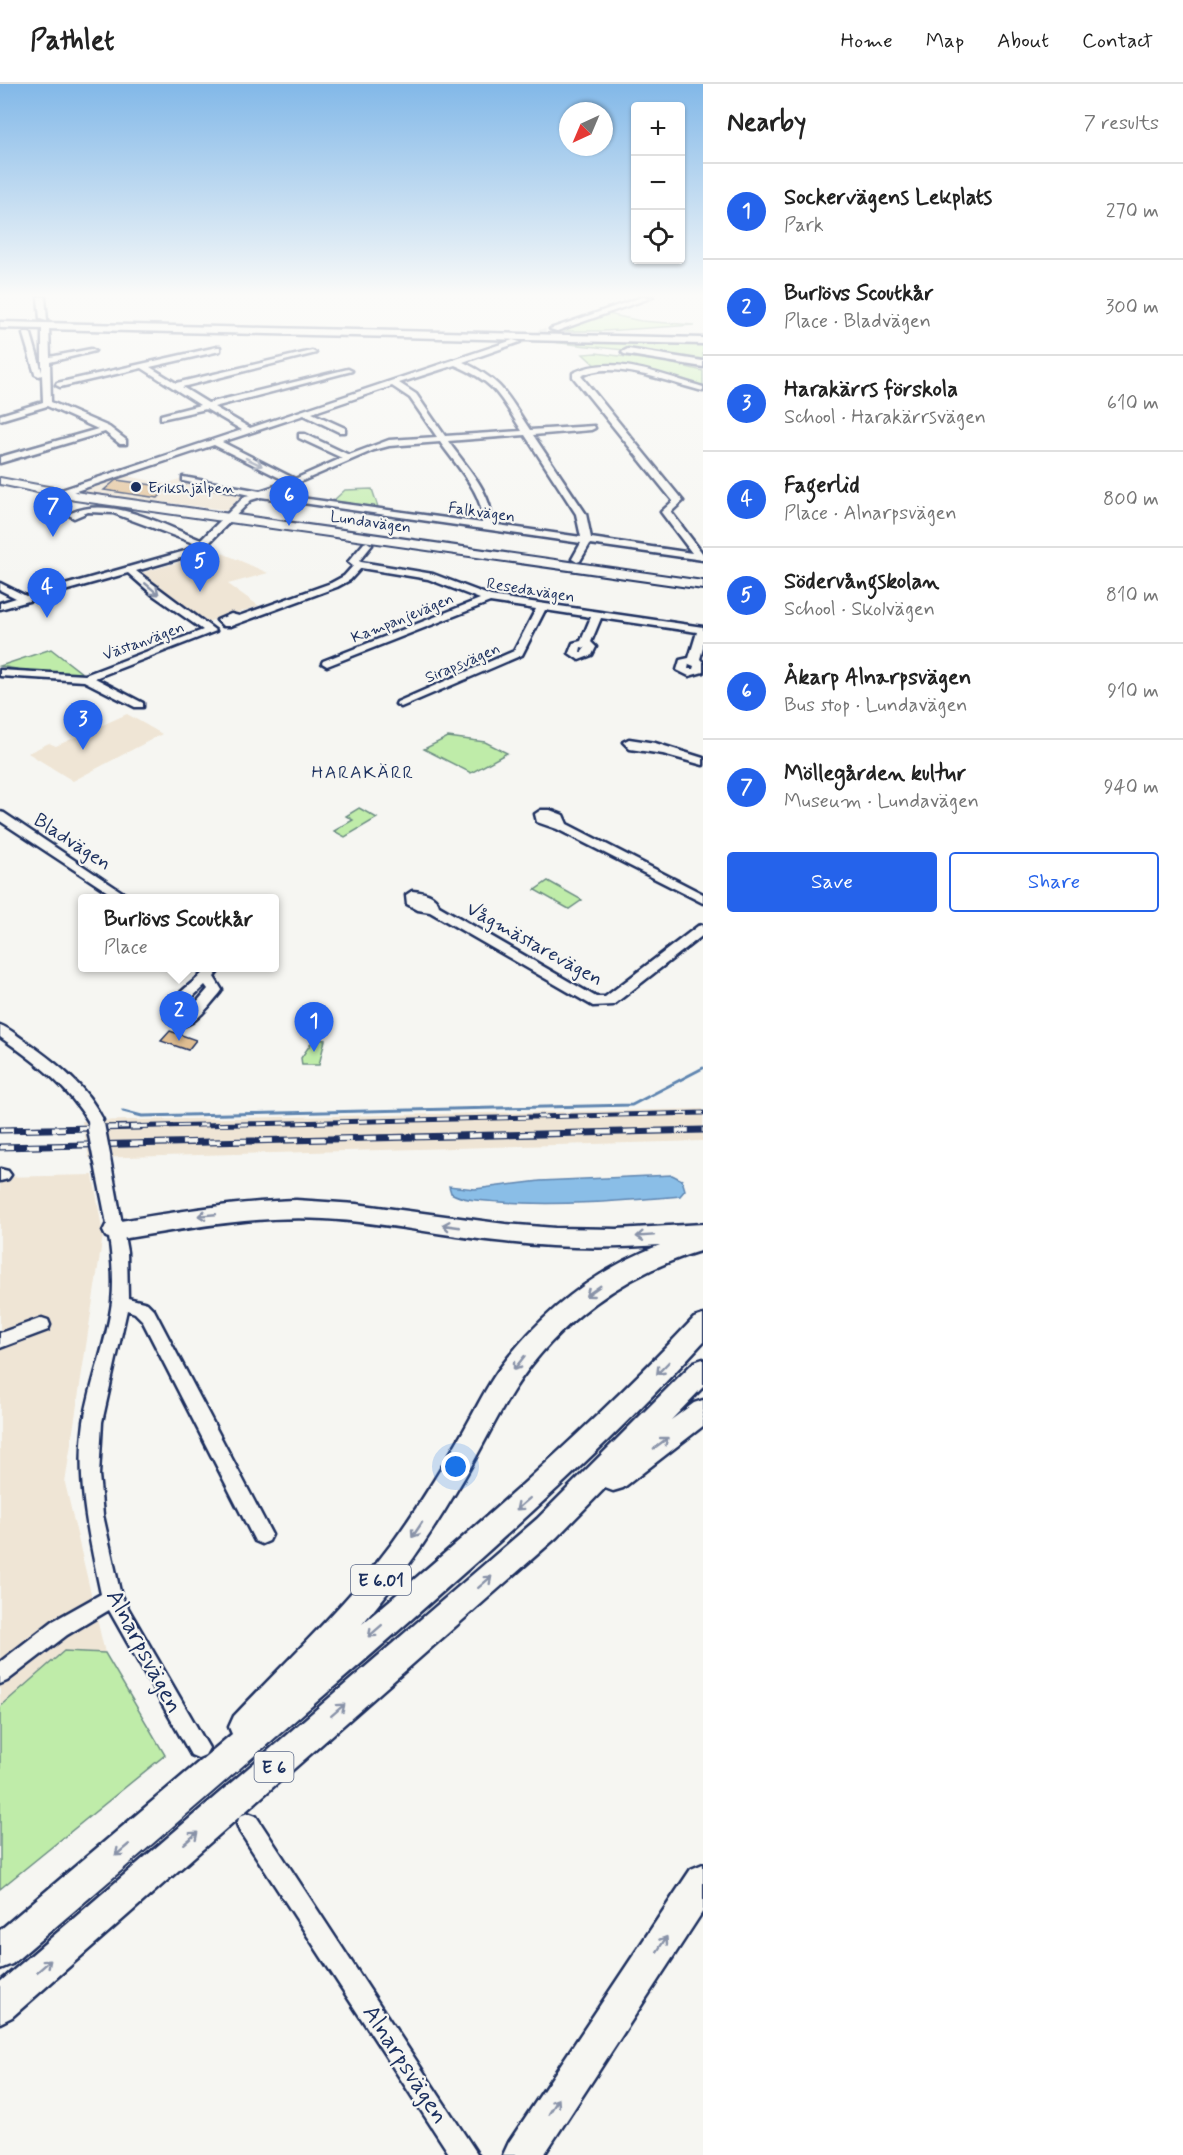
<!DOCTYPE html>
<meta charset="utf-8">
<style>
body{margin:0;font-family:Mynerve,sans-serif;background:#f6f6f6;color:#222}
.controls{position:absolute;right:18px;top:18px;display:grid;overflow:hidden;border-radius:6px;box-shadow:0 2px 4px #0004}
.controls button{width:54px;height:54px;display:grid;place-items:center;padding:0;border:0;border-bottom:2px solid #e0e0e0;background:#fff;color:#222;font:30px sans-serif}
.compass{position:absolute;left:559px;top:18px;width:54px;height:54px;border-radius:50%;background:#fff;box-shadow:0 2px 4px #0004;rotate:224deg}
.you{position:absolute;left:456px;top:1383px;width:21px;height:21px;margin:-15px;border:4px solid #fff;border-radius:50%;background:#1a73e8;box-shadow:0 0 0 9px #1a73e833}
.badge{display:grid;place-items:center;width:39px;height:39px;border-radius:50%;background:#2563eb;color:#fff;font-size:20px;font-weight:700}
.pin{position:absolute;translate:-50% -50px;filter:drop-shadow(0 2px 3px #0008)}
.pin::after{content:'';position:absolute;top:32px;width:21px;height:18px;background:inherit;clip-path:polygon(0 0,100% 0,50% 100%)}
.popup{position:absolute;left:78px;top:810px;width:201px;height:78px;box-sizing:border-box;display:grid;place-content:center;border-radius:6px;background:#fff;filter:drop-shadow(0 2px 4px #0005);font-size:20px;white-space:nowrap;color:#767676}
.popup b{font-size:22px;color:#222}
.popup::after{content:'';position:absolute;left:50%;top:100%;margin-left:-12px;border:12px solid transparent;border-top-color:#fff}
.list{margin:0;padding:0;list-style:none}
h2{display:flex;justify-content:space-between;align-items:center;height:78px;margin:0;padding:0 24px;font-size:26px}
h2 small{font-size:20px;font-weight:400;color:#767676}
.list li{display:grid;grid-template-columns:39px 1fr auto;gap:18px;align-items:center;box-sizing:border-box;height:96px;padding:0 24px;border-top:2px solid #e0e0e0}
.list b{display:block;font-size:22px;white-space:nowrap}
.list p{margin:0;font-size:20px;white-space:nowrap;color:#767676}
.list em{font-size:20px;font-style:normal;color:#767676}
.actions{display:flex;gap:12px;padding:18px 24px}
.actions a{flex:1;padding:14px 0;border:2px solid #2563eb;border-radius:6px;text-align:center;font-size:21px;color:#2563eb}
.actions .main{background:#2563eb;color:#fff}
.icon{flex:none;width:33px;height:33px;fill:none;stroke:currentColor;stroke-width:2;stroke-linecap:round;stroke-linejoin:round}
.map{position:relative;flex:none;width:703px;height:2071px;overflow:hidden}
header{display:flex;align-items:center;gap:36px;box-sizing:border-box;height:84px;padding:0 30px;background:#fff;border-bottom:2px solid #e0e0e0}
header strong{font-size:28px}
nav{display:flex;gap:33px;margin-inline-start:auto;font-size:21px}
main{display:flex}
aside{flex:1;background:#fff}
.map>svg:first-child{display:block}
</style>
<header>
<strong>Pathlet</strong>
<nav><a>Home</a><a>Map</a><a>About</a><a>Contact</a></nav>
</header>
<main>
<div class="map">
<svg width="703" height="2071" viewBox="0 0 703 2071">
<rect width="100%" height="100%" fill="#f6f6f2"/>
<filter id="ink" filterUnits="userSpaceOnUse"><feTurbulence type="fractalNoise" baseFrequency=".0167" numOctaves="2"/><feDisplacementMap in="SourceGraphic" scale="12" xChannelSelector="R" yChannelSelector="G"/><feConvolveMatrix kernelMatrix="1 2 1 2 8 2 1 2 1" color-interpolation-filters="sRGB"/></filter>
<g filter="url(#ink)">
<path fill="#efe5d5" d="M123,391L166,400L182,394L251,411L235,427L74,407Z
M218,467L268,489L228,500L259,522L204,539L170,515L141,489Z
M127,630L162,650L73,697L28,669L49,659L56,662Z
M703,1025V1057L89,1074L82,1037Z
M93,1091L103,1151L65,1399L105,1569L64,1567L0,1623V1093Z"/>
<path fill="#bfeca9" stroke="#6d8e84" stroke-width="1.5" d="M608,230L641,237L694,241L604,247H561Z
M533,256L703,260V279L624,266Z
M596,269L665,278L703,287V304L651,288L597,283L583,270Z
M372,405L378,423L333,417L345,406Z
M51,565L83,590L32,588L0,582Z
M448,653L485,658L507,669L471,689L424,665Z
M359,724L377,734L345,753L334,747L353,736L346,732Z
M548,797L582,816L569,825L535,806Z
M314,955L325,956L319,981H302L301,974Z
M64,1567L105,1569L165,1671L0,1805V1623Z"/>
<path fill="#8abee7" stroke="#5e85b0" stroke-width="1.5" d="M672,1091L682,1096L685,1106L680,1112C620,1117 561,1122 500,1118C485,1117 464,1117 451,1109L449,1102L475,1105L540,1097Z"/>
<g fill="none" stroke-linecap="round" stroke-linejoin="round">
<path stroke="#5e85b0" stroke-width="3" d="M123,1027L142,1032L632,1021L703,984"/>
</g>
<path fill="#e0be92" stroke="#1b2f5e" stroke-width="1.5" d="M116,396L168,403L158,414L104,406Z
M170,947L196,956L188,966L161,957Z"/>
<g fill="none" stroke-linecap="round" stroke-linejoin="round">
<path stroke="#caced4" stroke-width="8" stroke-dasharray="8 4" stroke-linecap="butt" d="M516,258L554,245"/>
<defs>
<path id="minor" d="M38,213H45L47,237L40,235Z
M642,213H653L557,247L550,245Z
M42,242L49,244L50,273L91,265L95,267L50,278L51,318L109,343L126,356V360H120L105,348L0,379V373L98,345L47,322L0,336V331L43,318L42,291L39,292L35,290L23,250L27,248L31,250L42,288Z
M513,256L520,258L463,278C503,297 507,311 530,346L594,342L595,344L591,346L533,351L586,430L591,454L692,469L661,428L673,417L573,293V289C612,269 664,292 703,303V307C670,299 612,275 581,292L683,417L671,428L703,470V476L590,460L580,477L577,478L572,475L581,459L261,413L251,416L206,462L191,471L136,487L216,547L95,594L143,619V623H135L84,597L0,592V586L85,591L203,546L153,511L128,489L0,525V519L16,514L0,506V499L26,512L185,467L196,460L113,429L88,428L74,434L69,431L71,429C111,411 163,441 201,456L245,412L250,411L183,397V393L260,407L288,398L214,361L61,412H55V408L242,346L206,325L161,335V331L200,321L142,284L60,303L56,301L57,299L217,263H220V267L150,283L176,299L312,267L316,269L182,303L208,319L348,285L352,287L214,323L250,344ZM455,281C496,299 499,311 522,347L445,352L416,310L399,299ZM392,302L410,314L437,353L389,356L349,371L305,350H299V354L342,374L295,395L222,358L304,331L339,348H345V344L312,329ZM525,351L576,430L581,453L491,440C495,410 464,381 448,357ZM440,358C455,380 486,412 482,439L272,410L374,366L389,362Z
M367,458L372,461L359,477L361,478L433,490L491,512L703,543V564L700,575L703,578V588L689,592L677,586L680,576L689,574L697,548L601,534L591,558L596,563L592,571L579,576L569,569L573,559L581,557L591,533L545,526L522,571L401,623L396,620L397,618L514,567L536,525L490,518L327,582L322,579L323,577L480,515L428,495L361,484L350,496L337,503L231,542H223L217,536L231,530L239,532L331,499L344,492L353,482L348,478L364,459ZM581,563L585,564L581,569L580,568ZM689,580L694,582L693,585H688Z
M629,655L655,659L703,674V681L663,670L630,665L623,658Z
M541,726H550L563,731L567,740L703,810V819L557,745L537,738L535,730Z
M0,728L4,729L131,814H117L0,737Z
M412,807C423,808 436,810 439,822L596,913H605L698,842L703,841V851L613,921L593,922L430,828L418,826L407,820L406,811Z
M207,884H221L214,893L222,906L220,909C207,924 185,957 165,934C171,909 193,902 207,884ZM205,901L208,905L190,926L180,932L184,921Z
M0,941C9,944 16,951 24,956C55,978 86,1001 103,1036L100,1040H90C67,1001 36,978 0,953Z
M102,1068L107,1070L110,1074L127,1168L128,1214L147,1219L154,1226L272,1451L269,1457L262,1460L255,1457L142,1236L135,1229L127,1226L102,1338L99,1391L103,1431L121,1512L209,1664L205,1671L198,1674L191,1671L109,1526L67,1551L7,1597L0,1600V1578L53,1537L101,1510C89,1453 76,1397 84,1338C90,1298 107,1259 112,1218C117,1171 102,1120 94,1074L97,1070Z
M0,1085L8,1087L11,1091L8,1095L0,1097Z
M42,1234L48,1236L50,1241L48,1246L0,1264V1249Z
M248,1729L256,1732L478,2071H450L240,1748L237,1740L240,1732Z"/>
<path id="major" d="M0,394L75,408L703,497V505L75,416L0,400Z"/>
<path id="highway" d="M0,238L703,254V260L0,244Z
M628,265L703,277V283L624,270L622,268Z
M296,1116L356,1120L505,1140L555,1144L617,1145L703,1140V1166C625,1189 557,1238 513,1307C493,1339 477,1374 457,1406C429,1454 398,1498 362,1540C477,1442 591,1344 694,1234L703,1231V1258C601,1370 487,1469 373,1569C253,1673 133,1777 12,1880L0,1885V1846L232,1650L229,1643L234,1632C288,1575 346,1521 393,1458C419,1422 442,1384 464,1346C476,1325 486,1303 500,1284C542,1228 595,1186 660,1161C608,1165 557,1164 505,1158C444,1152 384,1138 324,1135C253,1131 184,1145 115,1156L106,1153L103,1147L106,1141L115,1138C175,1128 235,1118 296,1116Z
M703,1275V1303L671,1336L694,1319L703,1316V1342L623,1404L613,1407L605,1404L557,1453L12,1933L0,1939V1898L537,1435L694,1278Z
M703,1780V1827L544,2071H503L509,2058L691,1785Z"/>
</defs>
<use href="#minor" stroke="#1b2f5e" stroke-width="5"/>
<use href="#major" stroke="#1b2f5e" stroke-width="4"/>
<use href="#highway" stroke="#1b2f5e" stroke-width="5"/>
<use href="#minor" fill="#f6f6f2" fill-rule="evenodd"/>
<use href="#major" fill="#f6f6f2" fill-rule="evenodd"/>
<use href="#highway" fill="#f6f6f2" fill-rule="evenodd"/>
<defs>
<path id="rail-far1" d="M78,1044L703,1029"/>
<path id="rail" d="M0,1046L140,1043
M0,1063L703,1046"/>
</defs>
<use href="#rail-far1" stroke="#1b2f5e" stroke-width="5"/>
<use href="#rail" stroke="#1b2f5e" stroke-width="7"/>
<use href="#rail-far1" stroke="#f6f6f2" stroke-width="3" stroke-dasharray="10" stroke-linecap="butt"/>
<use href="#rail" stroke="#f6f6f2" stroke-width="4.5" stroke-dasharray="13" stroke-linecap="butt"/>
<defs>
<path id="minor-bridge-far1" d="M95,1036L96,1044"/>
<path id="minor-bridge" d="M96,1043L102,1074"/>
</defs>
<use href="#minor-bridge-far1" stroke="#1b2f5e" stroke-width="17" stroke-linecap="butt"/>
<use href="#minor-bridge" stroke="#1b2f5e" stroke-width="22" stroke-linecap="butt"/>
<use href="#minor-bridge-far1" stroke="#f6f6f2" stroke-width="14"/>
<use href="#minor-bridge" stroke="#f6f6f2" stroke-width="17"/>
</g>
<defs><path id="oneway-shaft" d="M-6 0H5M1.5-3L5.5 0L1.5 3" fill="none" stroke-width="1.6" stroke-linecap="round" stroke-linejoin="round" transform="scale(1.5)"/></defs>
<g stroke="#8892a8">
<use href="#oneway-shaft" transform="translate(254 378) rotate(26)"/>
<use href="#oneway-shaft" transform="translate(152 505) rotate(40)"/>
<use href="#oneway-shaft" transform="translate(207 1131) rotate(175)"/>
<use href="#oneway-shaft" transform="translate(451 1142) rotate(-172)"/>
<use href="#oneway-shaft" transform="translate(645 1152) rotate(176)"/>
<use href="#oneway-shaft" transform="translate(593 1207) rotate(145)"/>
<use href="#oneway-shaft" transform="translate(519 1279) rotate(128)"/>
<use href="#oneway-shaft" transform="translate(663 1284) rotate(134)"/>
<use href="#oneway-shaft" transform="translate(661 1359) rotate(-37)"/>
<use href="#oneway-shaft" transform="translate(523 1420) rotate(139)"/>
<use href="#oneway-shaft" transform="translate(417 1446) rotate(124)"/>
<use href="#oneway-shaft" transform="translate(485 1498) rotate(-41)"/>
<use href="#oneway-shaft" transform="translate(375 1547) rotate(139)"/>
<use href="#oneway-shaft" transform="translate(338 1626) rotate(-41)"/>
<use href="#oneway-shaft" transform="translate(191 1754) rotate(-41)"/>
<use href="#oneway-shaft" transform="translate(122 1766) rotate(140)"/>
<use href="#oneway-shaft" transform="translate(662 1860) rotate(-57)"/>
<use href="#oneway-shaft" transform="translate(44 1882) rotate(-41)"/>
<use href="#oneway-shaft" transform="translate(554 2022) rotate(-57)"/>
</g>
</g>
<linearGradient id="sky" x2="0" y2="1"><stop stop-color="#82b8e8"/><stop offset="0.42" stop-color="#fbfbf9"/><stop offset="1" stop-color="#fbfbf9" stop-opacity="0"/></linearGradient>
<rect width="703" height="503" fill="url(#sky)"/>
<circle fill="#1b2f5e" stroke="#f6f6f2" stroke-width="2" cx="136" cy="403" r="6"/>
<g text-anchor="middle" stroke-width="4.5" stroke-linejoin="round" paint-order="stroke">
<g font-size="16" fill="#1b2f5e" stroke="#f6f6f2" text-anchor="start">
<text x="148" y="409">Erikshjälpen</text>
</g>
<g font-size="16" fill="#1b2f5e" stroke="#f6f6f2">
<text transform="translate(482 427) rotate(8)" y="6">Falkvägen</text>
<text transform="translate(371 437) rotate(8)" y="6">Lundavägen</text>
<text transform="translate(531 505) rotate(9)" y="6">Resedavägen</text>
<text transform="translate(402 533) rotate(-22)" y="6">Kampanjevägen</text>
<text transform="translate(143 556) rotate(-20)" y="6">Västanvägen</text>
<text transform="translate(462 578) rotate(-23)" y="6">Sirapsvägen</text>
</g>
<g font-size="18" letter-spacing="1.5" fill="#1b2f5e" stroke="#f6f6f2">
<text x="363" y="694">HARAKÄRR</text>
</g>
<g fill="#f6f6f2" stroke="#5d6b8a" stroke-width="1.5">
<rect x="351" y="1481" width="60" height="30" rx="4.5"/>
<rect x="254.5" y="1668" width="39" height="30" rx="4.5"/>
</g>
<g font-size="18" font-weight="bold" fill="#1b2f5e">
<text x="381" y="1502">E 6.01</text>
<text x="274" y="1689">E 6</text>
</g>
<g font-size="20" fill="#1b2f5e" stroke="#f6f6f2">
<text transform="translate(73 757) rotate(33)" y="7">Bladvägen</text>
<text transform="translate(535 859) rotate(29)" y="7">Vågmästarevägen</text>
</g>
<g font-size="24" fill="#1b2f5e" stroke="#f6f6f2">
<text transform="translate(145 1567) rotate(62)" y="8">Alnarpsvägen</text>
<text transform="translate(406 1980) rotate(57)" y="8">Alnarpsvägen</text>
</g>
</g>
</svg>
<div class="controls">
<button>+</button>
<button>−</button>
<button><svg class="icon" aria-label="locate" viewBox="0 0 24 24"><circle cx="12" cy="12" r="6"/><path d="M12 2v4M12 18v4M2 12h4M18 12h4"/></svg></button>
</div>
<svg class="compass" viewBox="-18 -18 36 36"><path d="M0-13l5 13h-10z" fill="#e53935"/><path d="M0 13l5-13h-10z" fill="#767676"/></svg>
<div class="you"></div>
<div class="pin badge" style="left:314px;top:968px">1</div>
<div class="pin badge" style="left:179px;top:957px">2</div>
<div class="popup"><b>Burlövs Scoutkår</b>Place</div>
<div class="pin badge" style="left:83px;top:666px">3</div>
<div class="pin badge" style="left:47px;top:534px">4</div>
<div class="pin badge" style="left:200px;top:508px">5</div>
<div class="pin badge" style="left:289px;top:442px">6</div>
<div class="pin badge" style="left:53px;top:453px">7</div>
</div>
<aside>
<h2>Nearby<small>7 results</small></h2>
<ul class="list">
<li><span class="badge">1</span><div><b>Sockervägens Lekplats</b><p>Park</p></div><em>270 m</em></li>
<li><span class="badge">2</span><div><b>Burlövs Scoutkår</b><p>Place · Bladvägen</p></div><em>300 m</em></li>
<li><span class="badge">3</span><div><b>Harakärrs förskola</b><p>School · Harakärrsvägen</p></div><em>610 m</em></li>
<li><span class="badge">4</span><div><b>Fagerlid</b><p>Place · Alnarpsvägen</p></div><em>800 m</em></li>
<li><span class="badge">5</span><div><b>Södervångskolan</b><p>School · Skolvägen</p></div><em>810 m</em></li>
<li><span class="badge">6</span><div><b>Åkarp Alnarpsvägen</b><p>Bus stop · Lundavägen</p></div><em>910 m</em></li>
<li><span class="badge">7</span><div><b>Möllegården kultur</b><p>Museum · Lundavägen</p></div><em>940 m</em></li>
</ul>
<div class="actions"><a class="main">Save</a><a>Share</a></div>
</aside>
</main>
